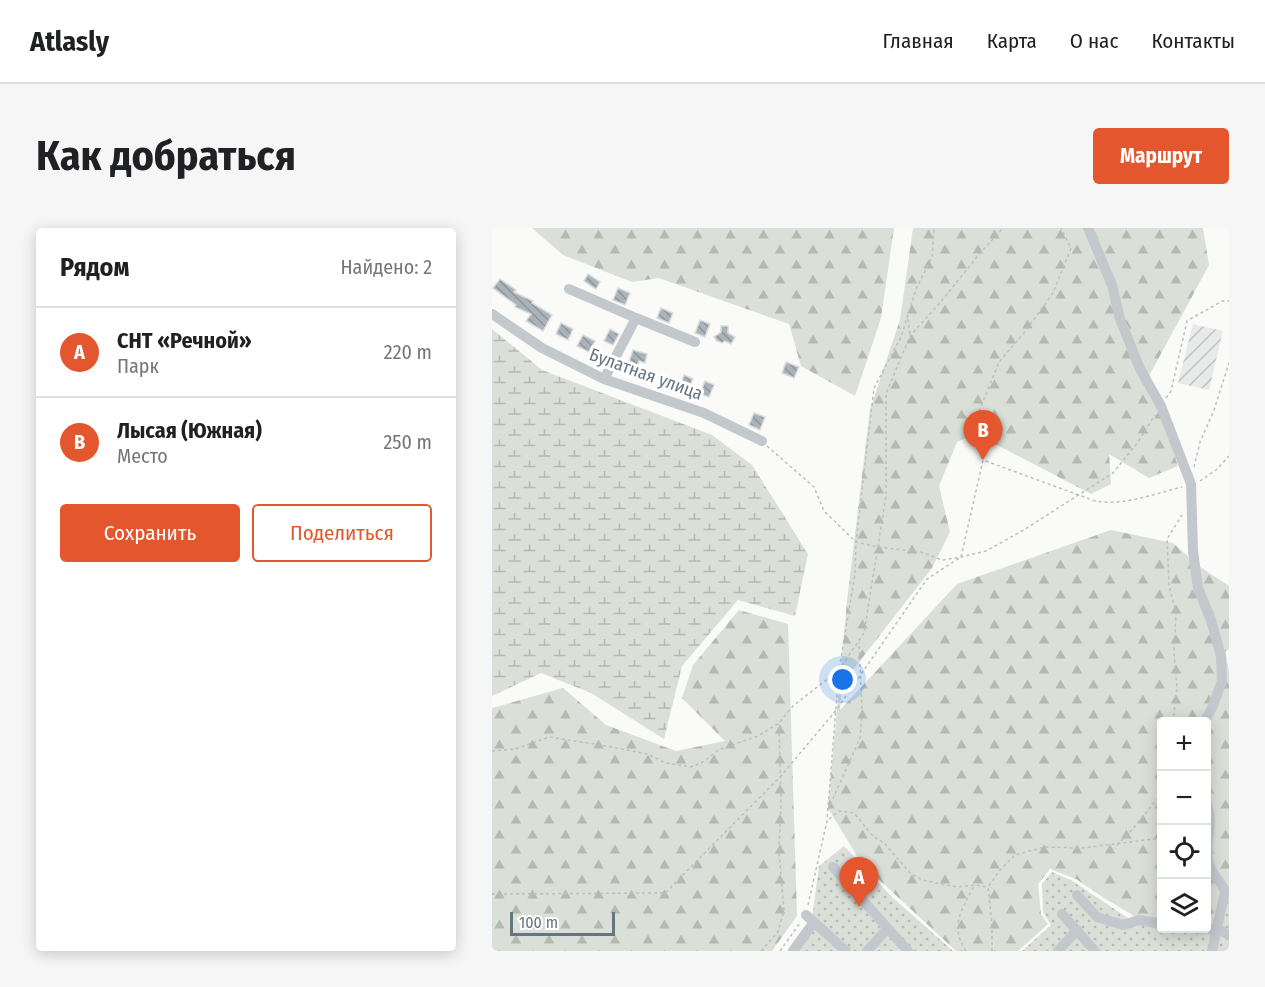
<!DOCTYPE html>
<html lang="ru">
<meta charset="utf-8">
<style>
body{margin:0;font-family:"Fira Sans Condensed",sans-serif;background:#f6f6f6;color:#202124}
.controls{position:absolute;right:18px;bottom:18px;display:grid;overflow:hidden;border-radius:6px;box-shadow:0 3px 15px #0003}
.controls button{width:54px;height:54px;display:grid;place-items:center;padding:0;border:0;border-bottom:2px solid #e0e0e0;background:#fff;color:#202124;font:30px sans-serif}
.scale{position:absolute;left:18px;bottom:15px;width:105px;box-sizing:border-box;padding-left:6px;border:3px solid #657683;border-top:0;font-size:16px;line-height:21px;white-space:nowrap;color:#657683;-webkit-text-stroke:4px #fff;paint-order:stroke}
.you{position:absolute;left:351px;top:452px;width:21px;height:21px;margin:-15px;border:4px solid #fff;border-radius:50%;background:#1a73e8;box-shadow:0 0 0 9px #1a73e833}
.badge{display:grid;place-items:center;width:39px;height:39px;border-radius:50%;background:#e4572e;color:#fff;font-size:20px;font-weight:700}
.pin{position:absolute;translate:-50% -50px;filter:drop-shadow(0 2px 3px #0008)}
.pin::after{content:'';position:absolute;top:32px;width:21px;height:18px;background:inherit;clip-path:polygon(0 0,100% 0,50% 100%)}
.list{margin:0;padding:0;list-style:none}
h2{display:flex;justify-content:space-between;align-items:center;height:78px;margin:0;padding:0 24px;font-size:26px}
h2 small{font-size:20px;font-weight:400;color:#757577}
.list li{display:grid;grid-template-columns:39px 1fr auto;gap:18px;align-items:center;box-sizing:border-box;height:90px;padding:0 24px;border-top:2px solid #e0e0e0}
.list b{display:block;font-size:22px;white-space:nowrap}
.list p{margin:0;font-size:20px;white-space:nowrap;color:#757577}
.list em{font-size:20px;font-style:normal;color:#757577}
.actions{display:flex;gap:12px;padding:18px 24px}
.actions a{flex:1;padding:14px 0;border:2px solid #e4572e;border-radius:6px;text-align:center;font-size:21px;color:#e4572e}
.actions .main{background:#e4572e;color:#fff}
.icon{flex:none;width:33px;height:33px;fill:none;stroke:currentColor;stroke-width:2;stroke-linecap:round;stroke-linejoin:round}
.map{position:relative;flex:none;width:737px;height:723px;overflow:hidden;border-radius:6px}
header{display:flex;align-items:center;gap:36px;box-sizing:border-box;height:84px;padding:0 30px;background:#fff;border-bottom:2px solid #e0e0e0}
header strong{font-size:28px}
nav{display:flex;gap:33px;margin-inline-start:auto;font-size:21px}
.intro{display:flex;align-items:center;justify-content:space-between;box-sizing:border-box;height:144px;padding:0 36px}
h1{margin:0;font-size:42px}
.button{padding:15px 27px;border-radius:6px;background:#e4572e;color:#fff;font-size:21px;font-weight:700}
main{display:flex;gap:36px;padding:0 36px}
aside{flex:1;background:#fff;border-radius:6px;box-shadow:0 3px 15px #0003}
.map>svg:first-child{display:block}
</style>
<header>
<strong>Atlasly</strong>
<nav><a>Главная</a><a>Карта</a><a>О нас</a><a>Контакты</a></nav>
</header>
<div class="intro"><h1>Как добраться</h1><a class="button">Маршрут</a></div>
<main>
<aside>
<h2>Рядом<small>Найдено: 2</small></h2>
<ul class="list">
<li><span class="badge">A</span><div><b>СНТ «Речной»</b><p>Парк</p></div><em>220 m</em></li>
<li><span class="badge">B</span><div><b>Лысая (Южная)</b><p>Место</p></div><em>250 m</em></li>
</ul>
<div class="actions"><a class="main">Сохранить</a><a>Поделиться</a></div>
</aside>
<div class="map">
<svg width="737" height="723" viewBox="0 0 737 723">
<defs>
<pattern id="industrial-furrows" width="10" height="10" patternUnits="userSpaceOnUse" patternTransform="scale(1.5)"><rect width="10" height="10" fill="#e8e9e9"/><path d="M-1 1l2-2M0 10L10 0M9 11l2-2" fill="none" stroke="#c0c1c2"/></pattern>
<pattern id="forest-firs" width="22" height="20" patternUnits="userSpaceOnUse" patternTransform="scale(1.5)"><rect width="22" height="20" fill="#dadfd7"/><path d="M5 1l3.5 6h-7zM16 11l3.5 6h-7z" fill="#b4b9b4"/></pattern>
<pattern id="wetland-marsh" width="20" height="14" patternUnits="userSpaceOnUse" patternTransform="scale(1.5)"><rect width="20" height="14" fill="#dadfd7"/><path d="M1 5h8M5 5V1M11 12h8M15 12V8" fill="none" stroke="#b4b9b4"/></pattern>
<pattern id="garden-dots" width="8" height="8" patternUnits="userSpaceOnUse" patternTransform="scale(1.5)"><rect width="8" height="8" fill="#dadfd7"/><path d="M2 2h.1M6 6h.1" fill="none" stroke="#b4b9b4" stroke-width="1.8" stroke-linecap="round"/></pattern>
<pattern id="building-back-hatch" width="6" height="6" patternUnits="userSpaceOnUse" patternTransform="scale(1.5)"><rect width="6" height="6" fill="#aab3b9"/><path d="M-1 5l2 2M0 0l6 6M5-1l2 2" fill="none" stroke="#8e969c"/></pattern>
</defs>
<rect width="100%" height="100%" fill="#fafaf8"/>
<path fill="url(#industrial-furrows)" d="M701,96L731,103L717,162L686,155Z"/>
<path fill="url(#forest-firs)" d="M40,0H402L389,90L363,168L309,138L297,96L167,50L140,54L71,27Z
M421,0H711L717,37L657,148L686,238L657,250L617,226L619,256L599,266L484,206L465,214L447,258L458,304L440,340L350,456L348,482L465,356L619,302L681,315L708,339L737,358V421L733,424L737,442V660L720,701L714,700V494H670L669,694L642,688L612,670L584,651L558,641L546,656L549,686L556,696L526,723H464L369,635L336,580L355,373L378,181L408,92Z
M247,382L296,396L305,688L280,723H0V480L71,460L114,497L184,523L233,513L190,470L201,437Z"/>
<path fill="url(#wetland-marsh)" d="M0,101L50,142L220,207L260,237L316,326L303,388L246,372L190,438L172,511L99,465L49,445L0,468Z"/>
<path fill="url(#garden-dots)" d="M352,618L400,669L461,723H295L320,690L327,638Z
M560,644L579,652L642,694L670,700L687,701L721,705L737,669V723H530L559,697L551,684L550,656Z"/>
<path fill="url(#building-back-hatch)" stroke="#dcdcda" stroke-width="1.5" d="M96,46L108,54L104,61L92,53Z
M8,51L24,62L22,64L41,73L40,75L60,87L51,103L34,93L39,86L23,79L24,77L1,60Z
M126,60L138,65L133,77L121,72Z
M169,80L181,85L177,95L165,90Z
M208,92L218,96L213,109L203,105Z
M69,95L81,101L76,112L64,106Z
M229,98H236V105L243,109L239,116L233,113L230,115L225,113L222,109L229,104Z
M118,101L127,106L121,117L112,113Z
M91,107L103,113L97,124L85,118Z
M141,122L155,126L153,135L147,133L145,139L136,137Z
M294,134L307,139L302,150L290,145Z
M192,147L201,151L195,164L187,160Z
M213,153L222,157L217,169L208,166Z
M262,185L273,189L268,202L257,197Z"/>
<g fill="none" stroke-linecap="round" stroke-linejoin="round">
<path stroke="#bbbfc2" stroke-width="1.5" stroke-dasharray="3 3" stroke-linecap="butt" d="M416,91L418,107
M674,170L679,163L695,93L730,73H737
M275,218L322,259L332,283L364,314L385,319L429,324L450,332L469,329L494,323L530,303L621,245L646,214L663,187
M490,231L488,225L490,205L488,181L507,134L532,105L561,65L579,20L569,0
M702,239L708,214L722,182L737,135
M708,253L724,242L737,228
M681,494L685,459L682,425L684,385L677,357L675,311L690,287
M0,523L23,521L57,509L109,517L155,526L174,535L199,539L211,534L226,522L266,508L287,495L301,478L347,442L372,405L394,268V166L418,108L447,76L489,24L511,0
M336,582L368,510L370,483L367,414
M337,591L347,583L362,585L380,607L393,616L418,645L430,652L465,659L483,657L495,659
M625,617L640,602L670,565
M0,666L173,665L289,548L345,481L435,351L469,329L491,232L603,273C633,278 661,266 690,259
M316,677L335,593L347,442L363,346L364,314L382,160L409,109L425,59L440,29L442,0
M269,723L286,704L292,682L287,624L289,574L287,496
M288,723L308,695
M474,723C457,697 470,682 482,658
M500,723V696L496,659L508,642L523,627L552,619L590,620L670,610"/>
<path stroke="#c3c8cc" stroke-width="10" d="M596,0L620,57L628,91L648,141L669,178L699,256L701,323L706,360L719,392L729,428L730,453L720,480L712,494
M77,61L144,90L203,114
M0,86L50,120L112,151L212,185L270,213
M112,151L144,90
M714,574C724,596 710,618 718,639C721,647 729,654 733,663L720,723
M341,639L416,723
M585,667L605,689L631,697L647,692L670,696
M570,686L603,723
M314,687L354,723
M698,700L726,701L737,707
M301,723L322,694
M375,723L395,701
M566,723L585,702"/>
</g>
<g text-anchor="middle" stroke-width="6" stroke-linejoin="round" paint-order="stroke">
<g font-size="18" fill="#657683" stroke="#fff">
<text transform="translate(154 146) rotate(20)" y="6">Булатная улица</text>
</g>
</g>
</svg>
<div class="controls">
<button>+</button>
<button>−</button>
<button><svg class="icon" aria-label="locate" viewBox="0 0 24 24"><circle cx="12" cy="12" r="6"/><path d="M12 2v4M12 18v4M2 12h4M18 12h4"/></svg></button>
<button><svg class="icon" aria-label="layers" viewBox="0 0 24 24"><path d="M12 4l9 5-9 5-9-5zM3 14l9 5 9-5"/></svg></button>
</div>
<div class="scale">100 m</div>
<div class="you"></div>
<div class="pin badge" style="left:367px;top:679px">A</div>
<div class="pin badge" style="left:491px;top:232px">B</div>
</div>
</main>
